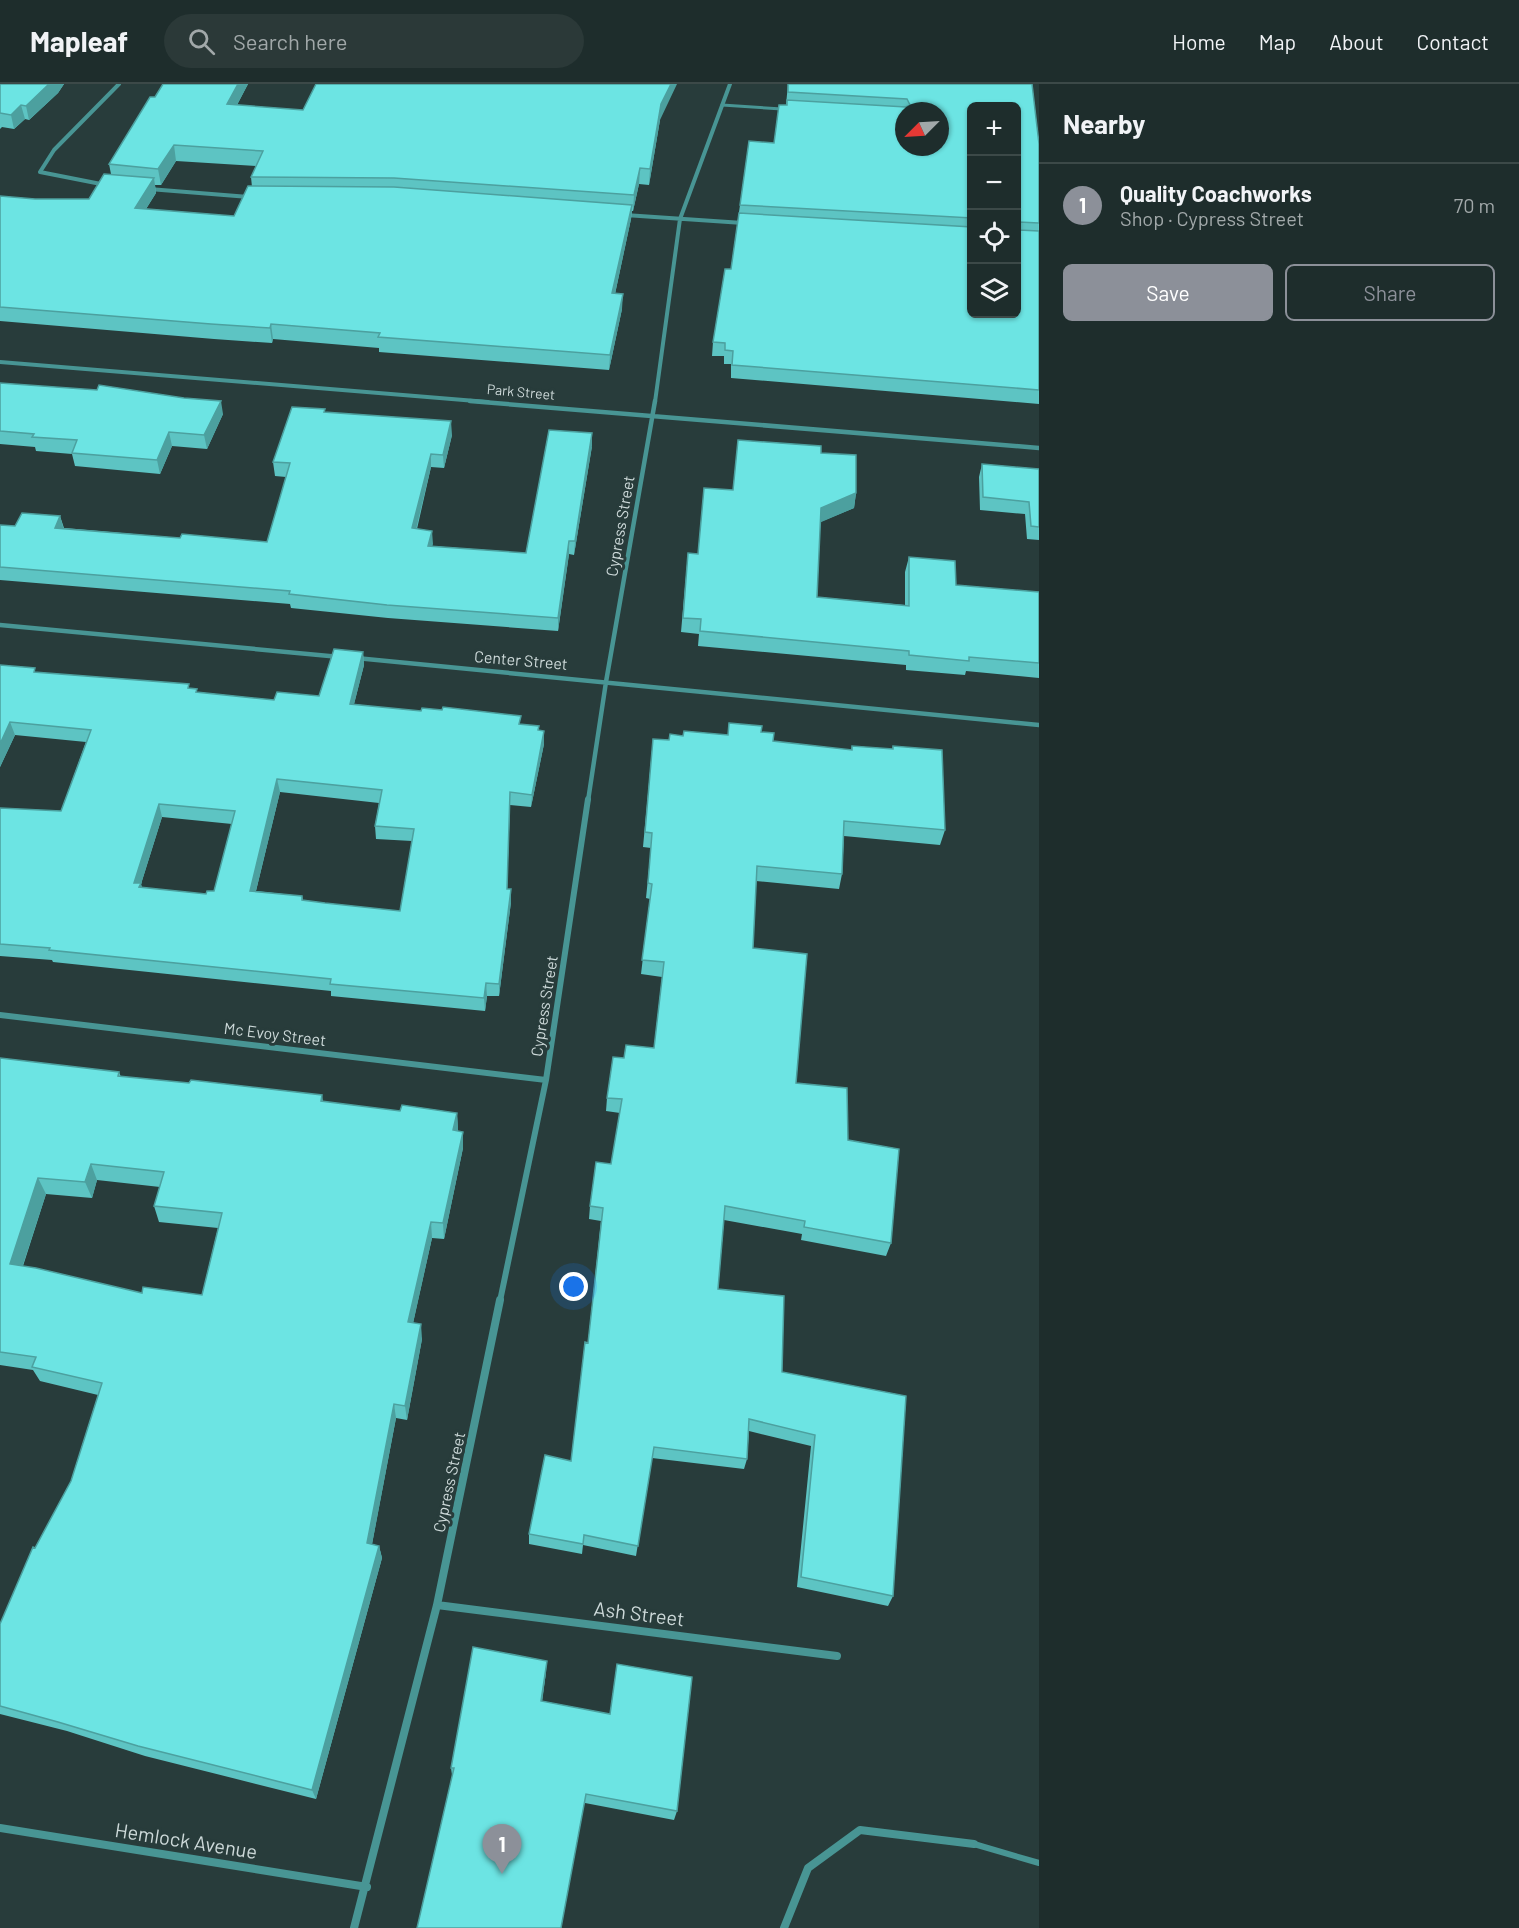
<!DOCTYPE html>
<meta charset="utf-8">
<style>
body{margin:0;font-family:Barlow,sans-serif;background:#2b3938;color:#f1f3f6}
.controls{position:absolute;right:18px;top:18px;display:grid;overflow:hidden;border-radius:9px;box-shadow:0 2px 4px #0004}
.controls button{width:54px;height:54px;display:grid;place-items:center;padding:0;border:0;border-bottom:2px solid #3c4948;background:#1e2d2c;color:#f1f3f6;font:30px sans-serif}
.compass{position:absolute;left:895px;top:18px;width:54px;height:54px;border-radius:50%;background:#1e2d2c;box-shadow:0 2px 4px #0004;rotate:246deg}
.you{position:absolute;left:574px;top:1203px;width:21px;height:21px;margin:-15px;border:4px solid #fff;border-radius:50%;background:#1a73e8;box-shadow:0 0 0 9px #1a73e833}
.badge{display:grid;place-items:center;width:39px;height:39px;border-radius:50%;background:#8c9099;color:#fff;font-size:20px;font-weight:700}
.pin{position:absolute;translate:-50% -50px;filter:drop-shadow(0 2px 3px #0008)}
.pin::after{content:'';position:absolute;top:32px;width:21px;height:18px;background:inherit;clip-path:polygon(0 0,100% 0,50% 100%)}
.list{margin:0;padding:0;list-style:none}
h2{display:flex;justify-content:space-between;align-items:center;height:78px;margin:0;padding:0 24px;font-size:26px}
h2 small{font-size:20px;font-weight:400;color:#a1a8a9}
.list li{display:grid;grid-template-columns:39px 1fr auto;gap:18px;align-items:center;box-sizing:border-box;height:84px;padding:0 24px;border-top:2px solid #3c4948}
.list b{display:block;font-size:22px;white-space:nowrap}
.list p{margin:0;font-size:20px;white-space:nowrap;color:#a1a8a9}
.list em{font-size:20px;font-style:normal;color:#a1a8a9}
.actions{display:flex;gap:12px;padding:18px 24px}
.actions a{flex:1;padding:14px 0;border:2px solid #8c9099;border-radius:9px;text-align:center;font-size:21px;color:#8c9099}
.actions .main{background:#8c9099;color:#fff}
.icon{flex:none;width:33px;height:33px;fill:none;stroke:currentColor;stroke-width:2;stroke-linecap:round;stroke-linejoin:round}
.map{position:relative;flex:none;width:1039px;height:1844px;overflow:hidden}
header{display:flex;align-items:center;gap:36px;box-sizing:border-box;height:84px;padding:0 30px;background:#1e2d2c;border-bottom:2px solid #3c4948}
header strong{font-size:28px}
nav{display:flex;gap:33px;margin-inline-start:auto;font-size:21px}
.search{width:420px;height:54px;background:#2b3938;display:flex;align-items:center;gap:15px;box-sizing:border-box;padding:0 21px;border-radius:33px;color:#a1a8a9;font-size:22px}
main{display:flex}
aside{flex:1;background:#1e2d2c}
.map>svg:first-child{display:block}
</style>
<header>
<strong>Mapleaf</strong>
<div class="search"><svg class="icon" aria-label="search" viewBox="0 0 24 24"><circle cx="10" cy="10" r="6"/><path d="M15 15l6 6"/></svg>Search here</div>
<nav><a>Home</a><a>Map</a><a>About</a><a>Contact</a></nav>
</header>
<main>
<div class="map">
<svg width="1039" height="1844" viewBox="0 0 1039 1844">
<rect width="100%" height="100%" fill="#283c3b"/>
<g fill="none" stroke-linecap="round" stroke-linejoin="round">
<path stroke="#489594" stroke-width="3" d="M722,21L782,25"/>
<path stroke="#489594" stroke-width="6" d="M974,1760L1039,1779"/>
<path stroke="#489594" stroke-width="4" d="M106,101L40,88L54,66L119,0
M149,105L249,113
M625,131L743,139
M0,278L488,318
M655,318L680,135L730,0"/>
<path stroke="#489594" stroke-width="4.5" d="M470,317L1039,364
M0,541L340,573
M356,574L1039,641
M588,717L606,598L655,317"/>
<path stroke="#489594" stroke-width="6" d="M0,931L546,996
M500,1217L546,996L588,715"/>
<path stroke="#489594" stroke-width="8" d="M437,1521L837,1572
M0,1744L367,1803
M354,1844L437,1521L500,1216
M784,1844L808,1784L860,1746L974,1760"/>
</g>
<path fill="#5dc4c3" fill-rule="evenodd" d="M0,0H64L58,9L29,36L25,35L14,45L2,43L0,45Z
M163,0H248L237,21L303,26L660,36L649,101L639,100L633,127H632L631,135L615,210L622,225L609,286L379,268V264L273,255L272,259L214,255L0,237V112L35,115H89L111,90L109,80L155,13ZM176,77L256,82L251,93L252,103L234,132L146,125L156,109L155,101H161Z
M788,0H1032L1039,60V320L731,294V280H724V272H712L713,258L731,185L749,57L774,59L786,21ZM972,22L1017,230H972Z
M0,299L223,330L207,365L172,362L160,390L75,382L72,370L36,367L35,363L0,360Z
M325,328L452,351L444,384L431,383L417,445L432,447V462L526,469L592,362L574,471L569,470L558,547L388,534L291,524L290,520L0,496V441L15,442L60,432L64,444L180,454L267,458L286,393L275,392L273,378Z
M821,369L856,409L854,424L820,438L817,513L905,521V488L909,473L956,501L1039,508V594L966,587L965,591L906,586V581L698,562L699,550L681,548L688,469L698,470Z
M982,380L1039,385V456L1027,455L1025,430L980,426L979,393Z
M363,568L364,581L354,620L521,641L539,646L544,660L531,723L510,721L507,805H511V818L499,912H487L485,927L331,912V907L53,878L52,876L0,872V724L61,727L86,658L15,651L0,683V581L36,588L190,605L197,608L274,616L319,612ZM280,708L379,719L375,742L376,755L412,757L400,827L325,819L303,816L302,812L256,807ZM162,733L232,740L214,807L206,810L142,804L141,800Z
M729,639L761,648L773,657L851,666L852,662L892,665L893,662L945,746L940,761L844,752L842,790L839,805L756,797L753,864L796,999L848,1056L891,1159L886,1172L801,1156L802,1150L724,1136L718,1205L782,1288L906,1312L893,1512L888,1522L797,1503L811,1362L749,1347L747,1375L744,1385L652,1374L636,1472L583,1461L582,1470L529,1460V1450L571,1377L588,1259L601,1137L589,1135L590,1122L611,1080L620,1029L606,1027L607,1014L624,974L654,964L662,893L641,890L650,815L646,814L651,764L643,763L653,655L669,656L683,652L728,651Z
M0,974L119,988L121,993L322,1011L323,1018L400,1027L457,1029L458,1047L463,1048V1064L444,1155L432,1154L413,1239L422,1255L407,1336L396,1334L372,1460L379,1462L382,1474L316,1715L145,1672L67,1647L0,1630V1540L35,1464L71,1397L98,1311L40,1297L33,1286L0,1281ZM97,1096L160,1103L154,1122L159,1138L218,1144L202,1211L142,1209L23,1182L46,1110L92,1114Z
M617,1580L677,1727L674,1736L585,1719L452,1691L451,1684L546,1588L542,1617L610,1630Z"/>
<path fill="#4ca09f" d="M49,0H64L58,9L29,36L26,22Z
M238,0H248L229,36L227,20Z
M671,0H677L660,36L649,101L650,85L661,20Z
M21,21L25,35L14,45L11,31Z
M174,61L176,77L161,101L158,85Z
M640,84L639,100L633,127L634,111Z
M154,94L156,109L137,139L135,124Z
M632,121L631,135L612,224V209Z
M623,210L622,225L609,286L610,271Z
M271,240L273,255L272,259L270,244Z
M221,317L223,330L207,365L204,351Z
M451,337L452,351L444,384L443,371Z
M169,348L172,362L160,390L157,376Z
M592,349V362L574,471L575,457Z
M431,370V383L413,458L412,444Z
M856,409L854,424L819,439L821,424Z
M60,432L64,446L55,444Z
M432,447L433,460L429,475L428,462Z
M569,457V470L558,547V534Z
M363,568L364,581L351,632L350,620Z
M10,638L15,651L0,683V660Z
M544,647V660L531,723L532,711Z
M277,695L280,708L253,819L250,807Z
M159,720L162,733L141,800L144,812L134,799Z
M511,805V818L499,912V900Z
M486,899L487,912L485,927L484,914Z
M457,1029L458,1045L454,1063L453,1046Z
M463,1048V1064L444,1155L443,1139Z
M91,1080L97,1096L92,1114L85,1098Z
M38,1094L46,1110L18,1196L10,1180Z
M431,1138L432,1154L410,1253L408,1238Z
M421,1240L422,1255L407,1336L405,1322Z
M394,1320L396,1334L370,1471L367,1459Z
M379,1462L382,1474L316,1715L312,1706Z
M547,1577L546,1588L541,1627V1617Z"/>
<path fill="#6ce4e3" stroke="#4ca09f" stroke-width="1.5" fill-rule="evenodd" d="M0,0H49L26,22L21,21L11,31L0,29Z
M163,0H238L227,20L303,26L316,0H671L661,20L650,85L640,84L634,111L394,94L251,93L263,67L174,61L158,85L109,80L150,13H155Z
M788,0H1032L1039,60V139L1019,138L1017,141V22H972V134L740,121L749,57L774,59L779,21H787V16L906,23L910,21L907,15L788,8ZM904,27H940V63H904Z
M104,90L154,94L135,124L234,132L248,102L394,103L632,121L612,209L623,210L610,271L378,253L380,249L271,240L270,244L211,240L0,223V112L35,115H89Z
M739,129L972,143V230H1017V143L1019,146L1039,147V306L732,281L733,267L725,266V259L713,258L725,185H731Z
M0,299L97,306L99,301L184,314L221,317L204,351L169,348L157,376L72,369L77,356L32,353L34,350L0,347Z
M292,323L325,325L324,328L451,337L443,371L431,370L412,444L432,447L428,462L526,469L549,346L592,349L575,457H569L558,534L387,521L289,510L290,507L0,483V441L15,442L22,429L60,432L55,444L180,454L182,450L267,458L290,379L273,378Z
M738,356L821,362V369L856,371V409L821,424L817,513L909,522V473L955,477L956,501L1039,508V579L969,573V577L909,571V567L700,547L701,535L683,534L688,469L698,470L704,404L733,406Z
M982,380L1039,385V443L1031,442L1029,418L983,413Z
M334,565L363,568L350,620L421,627L422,624L442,626L443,623L521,632L519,640L539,642L538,646L544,647L532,711L510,708L507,805H511L499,900L486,899L484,914L330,900L331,895L49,866L50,864L0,860V724L61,727L91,646L10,638L0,660V581L35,584L34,588L189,600L188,604L197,605L196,608L274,616L277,608L319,612ZM277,695L382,706L375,742L414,745L400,827L325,819L302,816V812L250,807ZM159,720L235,727L214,807H207L206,810L139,803L141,799H134Z
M729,639L762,642L761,648L774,649L773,657L852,666V662L893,665V662L942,666L945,746L844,737L842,790L757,782L753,864L807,870L796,999L847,1004L848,1056L899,1065L891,1159L804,1143L805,1137L725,1122L718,1205L784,1212L782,1288L906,1312L893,1512L801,1493L815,1351L749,1335L747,1375L654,1363L638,1462L584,1451L583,1460L529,1450L545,1371L571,1377L585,1258L588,1259L603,1124L590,1122L596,1078L611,1080L622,1015L607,1014L613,973L624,974L626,961L654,964L664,878L642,876L652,800L648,799L652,749L645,748L653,655L669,656L670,650L683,652L684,647L728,651Z
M0,974L119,988L118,992L189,999L191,996L322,1011L321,1017L400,1027L402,1021L457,1029L453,1046L463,1048L443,1139L431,1138L408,1238L421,1240L405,1322L394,1320L367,1459L379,1462L312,1706L138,1662L58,1638L0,1622V1540L33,1463L35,1464L71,1397L102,1299L32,1283L36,1273L0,1268ZM91,1080L164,1088L154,1122L222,1129L202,1211L143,1203L142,1209L36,1184L10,1180L38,1094L85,1098Z
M473,1563L547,1577L541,1617L610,1630L617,1580L692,1593L677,1727L586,1710L561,1844H417L454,1684H451Z"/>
<g text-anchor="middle" stroke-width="6" stroke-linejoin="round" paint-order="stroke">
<g font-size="14" fill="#cdd9d9" stroke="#283c3b">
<text transform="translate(521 308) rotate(5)" y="5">Park Street</text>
</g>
<g font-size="16" fill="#cdd9d9" stroke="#283c3b">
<text transform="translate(620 442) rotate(-80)" y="6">Cypress Street</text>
<text transform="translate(521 576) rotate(5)" y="6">Center Street</text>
<text transform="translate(544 922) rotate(-81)" y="6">Cypress Street</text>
<text transform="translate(275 950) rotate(7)" y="6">Mc Evoy Street</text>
<text transform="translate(449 1398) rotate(-78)" y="6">Cypress Street</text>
</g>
<g font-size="20" fill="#cdd9d9" stroke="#283c3b">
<text transform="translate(639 1530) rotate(7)" y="7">Ash Street</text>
<text transform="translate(186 1757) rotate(9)" y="7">Hemlock Avenue</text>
</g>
</g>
</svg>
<div class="controls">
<button>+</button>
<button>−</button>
<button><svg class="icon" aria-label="locate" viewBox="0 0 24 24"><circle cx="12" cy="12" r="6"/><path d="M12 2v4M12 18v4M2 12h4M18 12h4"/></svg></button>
<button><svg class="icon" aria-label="layers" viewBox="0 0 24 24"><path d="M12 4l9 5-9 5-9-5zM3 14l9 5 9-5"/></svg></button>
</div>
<svg class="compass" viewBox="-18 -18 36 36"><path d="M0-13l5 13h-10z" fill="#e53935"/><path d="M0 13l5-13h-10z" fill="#a1a8a9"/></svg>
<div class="you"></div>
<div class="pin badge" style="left:502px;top:1790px">1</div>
</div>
<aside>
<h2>Nearby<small></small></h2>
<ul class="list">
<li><span class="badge">1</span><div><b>Quality Coachworks</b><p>Shop · Cypress Street</p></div><em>70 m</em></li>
</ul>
<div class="actions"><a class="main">Save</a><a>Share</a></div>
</aside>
</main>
